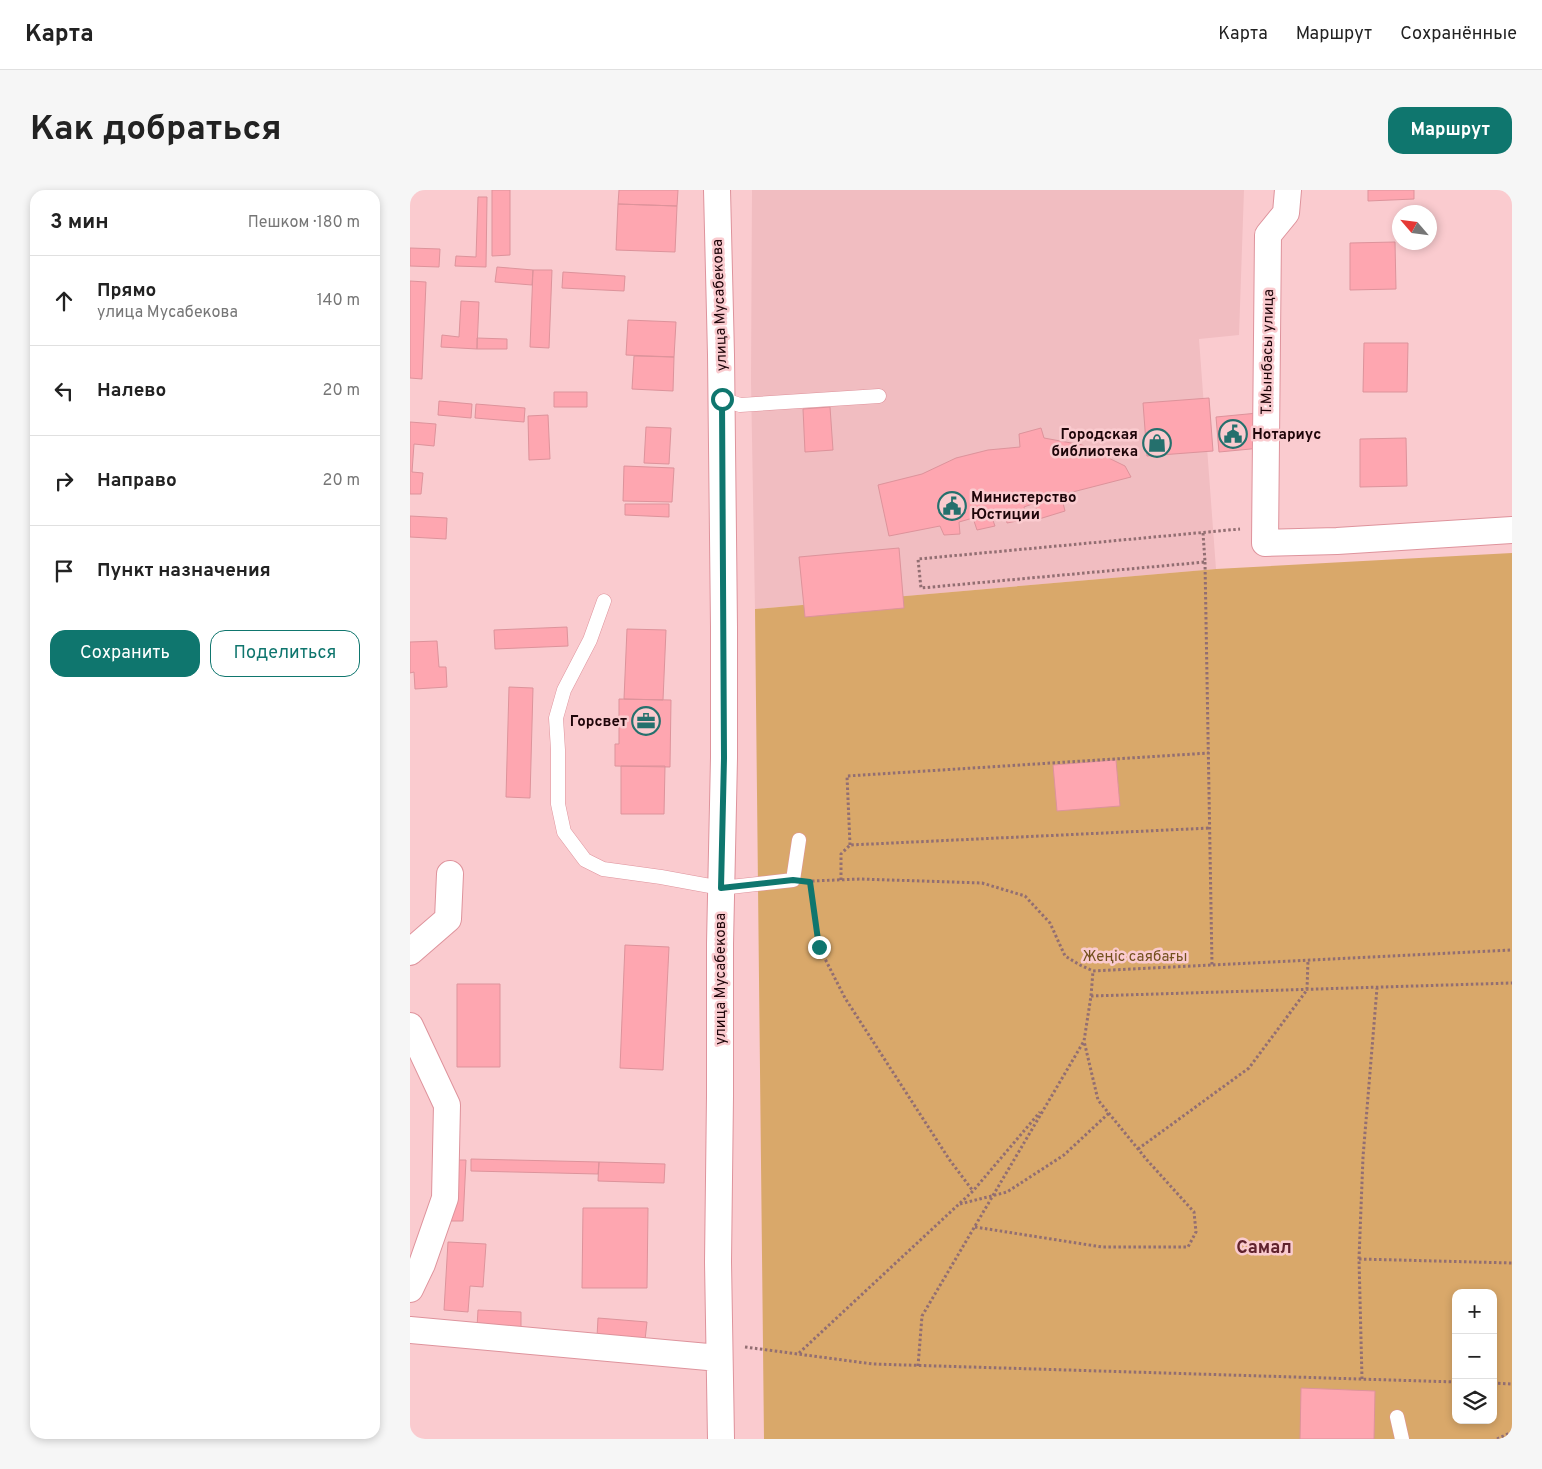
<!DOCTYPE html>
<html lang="ru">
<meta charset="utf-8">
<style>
body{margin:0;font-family:Overpass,sans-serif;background:#f6f6f6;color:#222}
.controls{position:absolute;right:15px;bottom:15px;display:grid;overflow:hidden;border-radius:10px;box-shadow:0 2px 8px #0003}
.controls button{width:45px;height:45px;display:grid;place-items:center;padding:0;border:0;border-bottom:1px solid #e0e0e0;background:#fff;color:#222;font:25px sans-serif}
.compass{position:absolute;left:982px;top:15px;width:45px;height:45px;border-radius:50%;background:#fff;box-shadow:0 2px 8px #0003;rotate:298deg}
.stop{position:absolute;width:15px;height:15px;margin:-11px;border:4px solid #0f766e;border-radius:50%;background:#fff}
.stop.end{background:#0f766e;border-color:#fff;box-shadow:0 1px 5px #0008}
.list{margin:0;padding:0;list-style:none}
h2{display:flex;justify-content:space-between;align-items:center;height:65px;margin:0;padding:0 20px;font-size:21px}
h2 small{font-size:16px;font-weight:400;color:#767676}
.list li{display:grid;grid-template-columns:32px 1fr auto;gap:15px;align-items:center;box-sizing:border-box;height:90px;padding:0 20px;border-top:1px solid #e0e0e0}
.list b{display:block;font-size:19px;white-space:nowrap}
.list p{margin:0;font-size:16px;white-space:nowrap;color:#767676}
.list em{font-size:16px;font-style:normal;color:#767676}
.actions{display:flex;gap:10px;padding:15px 20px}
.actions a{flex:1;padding:11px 0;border:1px solid #0f766e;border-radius:15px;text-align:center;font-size:18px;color:#0f766e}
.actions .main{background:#0f766e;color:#fff}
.icon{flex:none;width:28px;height:28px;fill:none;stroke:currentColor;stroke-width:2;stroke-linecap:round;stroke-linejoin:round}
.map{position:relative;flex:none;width:1102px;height:1249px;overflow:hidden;border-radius:15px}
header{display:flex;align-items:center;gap:30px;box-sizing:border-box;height:70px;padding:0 25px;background:#fff;border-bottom:1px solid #e0e0e0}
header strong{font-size:24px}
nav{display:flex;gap:28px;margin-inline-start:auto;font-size:18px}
.intro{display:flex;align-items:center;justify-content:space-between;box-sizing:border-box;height:120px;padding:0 30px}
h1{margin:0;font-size:35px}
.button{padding:12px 22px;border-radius:15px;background:#0f766e;color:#fff;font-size:18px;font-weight:700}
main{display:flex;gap:30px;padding:0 30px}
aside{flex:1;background:#fff;border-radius:15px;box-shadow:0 2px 8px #0003}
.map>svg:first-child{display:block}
</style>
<header>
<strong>Карта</strong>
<nav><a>Карта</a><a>Маршрут</a><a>Сохранённые</a></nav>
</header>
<div class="intro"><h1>Как добраться</h1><a class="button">Маршрут</a></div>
<main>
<aside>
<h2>3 мин<small>Пешком · 180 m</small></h2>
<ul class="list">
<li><svg class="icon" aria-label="ahead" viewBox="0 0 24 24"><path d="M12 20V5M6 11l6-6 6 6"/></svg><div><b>Прямо</b><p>улица Мусабекова</p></div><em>140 m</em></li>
<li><svg class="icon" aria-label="left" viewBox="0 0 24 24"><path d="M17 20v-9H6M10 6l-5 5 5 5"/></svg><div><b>Налево</b></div><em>20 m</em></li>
<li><svg class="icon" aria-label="right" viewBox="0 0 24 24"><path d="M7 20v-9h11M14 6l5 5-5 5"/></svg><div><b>Направо</b></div><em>20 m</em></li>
<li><svg class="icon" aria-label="arrive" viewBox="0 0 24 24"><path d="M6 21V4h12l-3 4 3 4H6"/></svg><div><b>Пункт назначения</b></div></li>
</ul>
<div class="actions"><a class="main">Сохранить</a><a>Поделиться</a></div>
</aside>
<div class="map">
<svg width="1102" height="1249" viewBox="0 0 1102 1249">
<rect width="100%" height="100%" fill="#facbcf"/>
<path fill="#f1bdc1" d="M342,0H834L829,145L789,149L806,379L345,419L341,191Z"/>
<path fill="#d9a86a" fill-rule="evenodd" d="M1102,363V1249H354L345,419L806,379ZM1046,1103H1083V1230H1046Z"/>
<path fill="#fea6b0" stroke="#dd939b" d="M82,0H100V65L82,66Z
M209,0H268L267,16L208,14Z
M958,0H1004V9L958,11Z
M68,7H77L76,77L45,76L46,66L66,67Z
M208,14L267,16L265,62L206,60Z
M985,52L986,99L940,100V53Z
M0,58L30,59L29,77L0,76Z
M87,77L123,80L122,95L85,92Z
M123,80H142L139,158L120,157Z
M153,82L215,86L214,101L152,98Z
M0,91L16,92L12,189L0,188Z
M51,111L69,112L67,159L31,157L32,145L49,147Z
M218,130L266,132L264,167L216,165Z
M67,148L97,149V159H67Z
M954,153H998L997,202H953Z
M224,166L264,167L263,201L222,199Z
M144,202H177V217H144Z
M799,208L803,261L737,266L733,213Z
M29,211L62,214L61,228L28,225Z
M66,214L115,218L114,232L65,228Z
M420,217L423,260L395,262L393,219Z
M848,223L851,258L809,262L806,227Z
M138,225L140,269L119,270L118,226Z
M0,232L26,234L24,256L4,254L2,282L13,283L11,304H0Z
M236,237L261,238L259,274L234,273Z
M631,238L634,248L672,255L715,276L721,287L651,305L655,321L629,329L625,313L614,317L617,329L597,333L594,320L581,325L585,336L567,340L563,328L549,332L550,344L534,345L530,336L479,346L468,295L512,284L546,268L578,260L610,257L609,244Z
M996,248L997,296L950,297V249Z
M214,276L264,278L262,312L213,311Z
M215,314H259V327L215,325Z
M0,326L37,328L36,349L0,347Z
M489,358L494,418L395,427L389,367Z
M157,437L158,456L85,459L84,440Z
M217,439L256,440L253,510L214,509Z
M27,451L29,477H36L37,497L5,499L4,482L0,483V452Z
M99,497L123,498L120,608L96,607Z
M209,509L261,510L260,577L205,576V554H209Z
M706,570L710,616L647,621L643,575Z
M211,576H255L254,624H211Z
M215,755L259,757L253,880L210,878Z
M47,794H90V877H47Z
M61,969L189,972L188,984L61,981Z
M43,970H56L53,1031H41Z
M189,972L255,974L254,993L188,991Z
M173,1018H238L237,1098H172Z
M38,1052L76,1054L73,1097L60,1096L58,1122L34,1120Z
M68,1120L111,1122V1139L67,1137Z
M188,1128L237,1132L235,1150L187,1147Z
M891,1198L965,1201L964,1249H890Z"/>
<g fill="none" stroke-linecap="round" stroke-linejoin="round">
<defs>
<path id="service" d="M312,209L330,215L469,206
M194,411L180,450L154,500L146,528L148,560V614L154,642L175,670L193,679L251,687L311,698L383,690L389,650
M987,1227L992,1249"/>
<path id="minor" d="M307,0L311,165L314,437V568L310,754V906L308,1072L311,1249
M878,0L876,23L858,45L855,353L927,351L1102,340
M0,762L38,729L40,684
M0,836L37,915L35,1008L12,1074L0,1099
M0,1140L309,1168"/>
</defs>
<use href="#service" stroke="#de939c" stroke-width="15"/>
<use href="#minor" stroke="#de939c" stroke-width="28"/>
<path stroke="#926e72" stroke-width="3" stroke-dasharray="2.5 2.5" stroke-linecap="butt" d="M793,343L795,372L511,398L508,369L830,339
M795,372L802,775
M440,655L437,586L799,563
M431,690V664L440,655L800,638
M402,691L450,689L572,693L615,706L640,733L655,766L670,775L683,781L1102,760
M400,697L409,757L435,808L539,969L563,1001
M681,806L1102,793
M728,959L839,878L897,800L898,770
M550,1014L597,1002L654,965L699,923
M565,1037L692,1057H778L786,1042L784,1022L737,970L688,910L674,851
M949,1069L1102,1073
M335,1157L463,1174L1046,1192
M389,1163L563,1001L630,922
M508,1176L512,1126L674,851L681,806L683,781
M952,1189L949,1069L953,967L967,798
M1083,1193L1102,1194
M1087,1249L1102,1242"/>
<use href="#service" stroke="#fff" stroke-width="14"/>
<use href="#minor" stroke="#fff" stroke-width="26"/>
</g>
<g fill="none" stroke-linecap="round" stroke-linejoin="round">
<path stroke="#0f766e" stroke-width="6" d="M312,209L314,568L311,698L383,690L400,692L409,757"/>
</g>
<defs>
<symbol id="civic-ring" viewBox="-11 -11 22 22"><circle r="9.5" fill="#facbcf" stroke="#25706d" stroke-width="1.5"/><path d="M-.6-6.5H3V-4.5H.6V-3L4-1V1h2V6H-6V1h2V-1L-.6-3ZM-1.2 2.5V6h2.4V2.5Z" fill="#25706d"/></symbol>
<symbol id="shop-ring" viewBox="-11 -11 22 22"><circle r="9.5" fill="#facbcf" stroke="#25706d" stroke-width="1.5"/><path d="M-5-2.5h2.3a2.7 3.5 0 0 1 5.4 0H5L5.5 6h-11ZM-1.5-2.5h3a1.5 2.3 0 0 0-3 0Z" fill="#25706d"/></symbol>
<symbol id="office-ring" viewBox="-11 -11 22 22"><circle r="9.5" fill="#facbcf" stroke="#25706d" stroke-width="1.5"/><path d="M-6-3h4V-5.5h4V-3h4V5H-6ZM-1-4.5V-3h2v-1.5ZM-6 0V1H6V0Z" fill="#25706d"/></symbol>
</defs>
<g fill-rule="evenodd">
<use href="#civic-ring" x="807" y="228" width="32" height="32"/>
<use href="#shop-ring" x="731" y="237" width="32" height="32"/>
<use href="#civic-ring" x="526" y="300" width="32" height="32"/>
<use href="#office-ring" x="220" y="515" width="32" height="32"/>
</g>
<g text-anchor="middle" stroke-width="5" stroke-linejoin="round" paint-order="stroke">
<g font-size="15" fill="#1e0509" stroke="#facbcf">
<text transform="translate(309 115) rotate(-92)" y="5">улица Мусабекова</text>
<text transform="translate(857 162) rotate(-89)" y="5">Т.Мынбасы улица</text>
<text transform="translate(310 789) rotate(-90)" y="5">улица Мусабекова</text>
</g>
<g font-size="15" font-weight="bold" fill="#1e0509" stroke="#facbcf" text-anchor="end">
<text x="728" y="249">Городская<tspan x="728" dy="17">библиотека</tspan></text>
<text x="842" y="249" text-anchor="start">Нотариус</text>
<text x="561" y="312" text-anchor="start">Министерство<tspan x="561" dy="17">Юстиции</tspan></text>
<text x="217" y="536">Горсвет</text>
</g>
<g font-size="15" fill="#73501e" stroke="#facbcf">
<text x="725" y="771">Жеңіс саябағы</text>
</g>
<g font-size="18" font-weight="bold" fill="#60222d" stroke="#facbcf">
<text x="854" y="1063">Самал</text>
</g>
</g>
</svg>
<div class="controls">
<button>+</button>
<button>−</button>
<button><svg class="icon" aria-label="layers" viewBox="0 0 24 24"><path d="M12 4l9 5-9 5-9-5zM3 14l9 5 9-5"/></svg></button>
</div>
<svg class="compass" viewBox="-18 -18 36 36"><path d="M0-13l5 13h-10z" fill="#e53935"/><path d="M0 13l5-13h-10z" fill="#767676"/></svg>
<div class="stop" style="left:312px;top:209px"></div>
<div class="stop end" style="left:409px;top:757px"></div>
</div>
</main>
